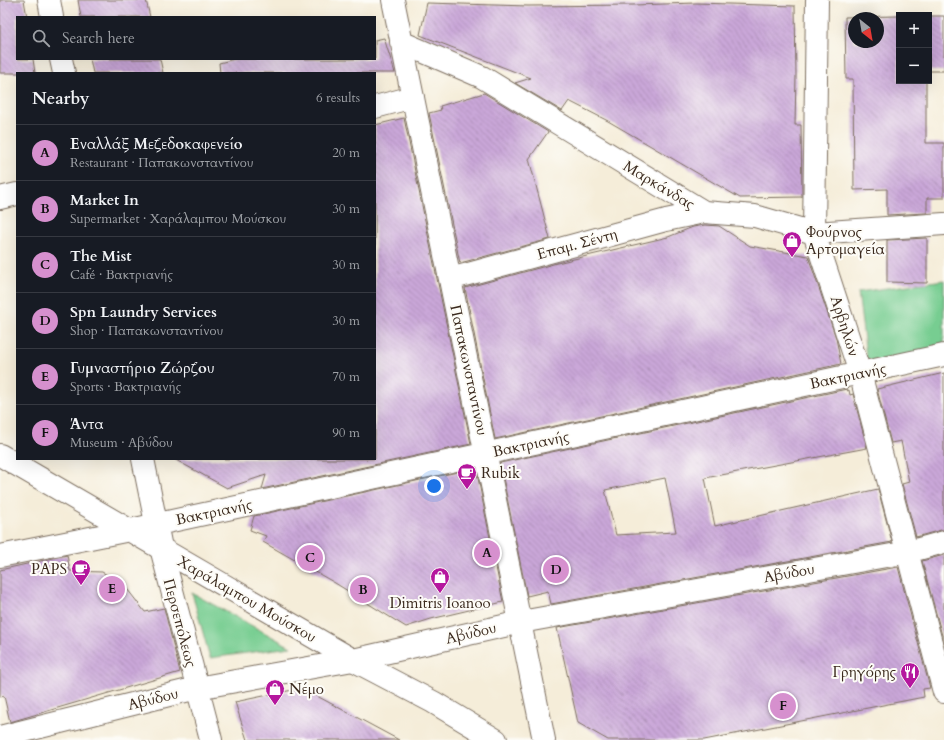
<!DOCTYPE html>
<meta charset="utf-8">
<style>
body{margin:0;font-family:Cardo,serif;background:#242831;color:#f1f3f6}
.controls{position:absolute;right:12px;top:12px;display:grid;overflow:hidden;border-radius:0px;box-shadow:0 4px 16px #0002}
.controls button{width:36px;height:36px;display:grid;place-items:center;padding:0;border:0;border-bottom:1px solid #363941;background:#171b24;color:#f1f3f6;font:20px sans-serif}
.compass{position:absolute;left:848px;top:12px;width:36px;height:36px;border-radius:50%;background:#171b24;box-shadow:0 4px 16px #0002;rotate:149deg}
.you{position:absolute;left:434px;top:486px;width:14px;height:14px;margin:-10px;border:3px solid #fff;border-radius:50%;background:#1a73e8;box-shadow:0 0 0 6px #1a73e833}
.badge{display:grid;place-items:center;width:26px;height:26px;border-radius:50%;background:#d690ce;color:#111;font-size:13px;font-weight:700}
.pin{position:absolute;translate:-50% -50%;border:2px solid #fff;box-shadow:0 1px 4px #0006}
.list{margin:0;padding:0;list-style:none}
h2{display:flex;justify-content:space-between;align-items:center;height:52px;margin:0;padding:0 16px;font-size:17px}
h2 small{font-size:13px;font-weight:400;color:#9ea1a6}
.list li{display:grid;grid-template-columns:26px 1fr auto;gap:12px;align-items:center;box-sizing:border-box;height:56px;padding:0 16px;border-top:1px solid #363941}
.list b{display:block;font-size:15px;white-space:nowrap}
.list p{margin:0;font-size:13px;white-space:nowrap;color:#9ea1a6}
.list em{font-size:13px;font-style:normal;color:#9ea1a6}
.icon{flex:none;width:22px;height:22px;fill:none;stroke:currentColor;stroke-width:2;stroke-linecap:round;stroke-linejoin:round}
.map{position:relative;flex:none;width:944px;height:740px;overflow:hidden}
.search{position:absolute;background:#171b24;box-shadow:0 4px 16px #0002;left:16px;top:16px;width:360px;height:44px;display:flex;align-items:center;gap:10px;box-sizing:border-box;padding:0 14px;border-radius:0px;color:#9ea1a6;font-size:15px}
.panel{position:absolute;background:#171b24;box-shadow:0 4px 16px #0002;left:16px;top:72px;width:360px;height:388px;border-radius:0px}
.map>svg:first-child{display:block}
</style>
<div class="map">
<svg width="944" height="740" viewBox="0 0 944 740">
<defs>
<pattern id="building-back-hatch" width="6" height="6" patternUnits="userSpaceOnUse"><rect width="6" height="6" fill="#caa7d9"/><path d="M-1 5l2 2M0 0l6 6M5-1l2 2" fill="none" stroke="#a588af"/></pattern>
</defs>
<rect width="100%" height="100%" fill="#fdfcf7"/>
<filter id="ink" filterUnits="userSpaceOnUse"><feTurbulence type="fractalNoise" baseFrequency=".025" numOctaves="2"/><feDisplacementMap in="SourceGraphic" scale="8" xChannelSelector="R" yChannelSelector="G"/><feConvolveMatrix kernelMatrix="1 2 1 2 8 2 1 2 1" color-interpolation-filters="sRGB"/></filter>
<filter id="wash" filterUnits="userSpaceOnUse"><feTurbulence type="fractalNoise" baseFrequency=".012" numOctaves="4" result="noise"/><feDisplacementMap in="SourceGraphic" scale="16" xChannelSelector="R" yChannelSelector="G"/><feGaussianBlur stdDeviation="0.9" result="paint"/><feColorMatrix in="noise" values="0 0 0 0 0 0 0 0 0 0 0 0 0 0 0 0 0 1.4 0 .05"/><feComposite in="paint" operator="in"/></filter>
<g filter="url(#wash)">
<rect width="100%" height="100%" fill="#f5edd9"/>
<path fill="#77cd91" stroke="#597c58" d="M944,280V353L867,363L858,292Z
M192,593L291,647L210,658Z"/>
<g id="blocks">
<path fill="url(#building-back-hatch)" fill-rule="evenodd" d="M0,0H24L27,17H17V59H33L35,73H0Z
M78,0H146L150,17H81Z
M427,3L528,6L633,5L696,3L795,6L796,75L795,125H801L802,197L740,198L608,121L569,101L562,111L515,83L531,78L420,35Z
M899,16V81H926V143H944V198H927V213L887,215V189L854,190L853,79H846L845,17ZM854,18H878V42H854Z
M929,16H944V71H929Z
M384,38L395,73H220L219,63L235,59H375V40Z
M90,59H160L163,73H93Z
M484,93L548,132L529,159L550,239L460,263L429,113L441,110L440,106Z
M404,118L471,444L262,489L266,475L227,488L174,459H375V125Z
M705,225L719,226L750,246L808,256L836,338L841,364L495,439L465,288L557,263L668,237L693,227Z
M927,238V283L887,282V240Z
M944,373V530H941L916,537L902,484L909,482L901,441L891,443L877,389Z
M847,389V391L849,390L850,395L853,394L867,448L705,478L715,526L878,489L892,542L551,604L548,591L527,596L500,463ZM665,478L676,532L616,535L605,490Z
M476,468L503,602L431,619L406,627L335,583L263,542L266,536L250,530L254,516Z
M67,555L70,571L102,572L124,585L145,612L164,608L180,672L10,722L4,696L0,697V570Z
M944,555V643L922,561Z
M898,567L930,688L923,689L924,697L704,740H608L578,723L557,628Z
M302,688L399,740H247L235,702Z"/>
</g>
</g>
<g filter="url(#ink)">
<use href="#blocks" fill-opacity="0" stroke="#7c6e5f" stroke-width="1"/>
<g fill="none" stroke-linecap="round" stroke-linejoin="round">
<defs>
<path id="street" d="M49,0L52,17
M393,0L544,740
M817,0L814,233L860,373L944,692
M401,42L482,77L704,212L755,216L814,233L944,224
M61,59L64,73
M375,107L413,97
M0,198L17,194
M450,279L666,220L704,212
M143,459L161,548L211,740
M0,556L130,530L944,355
M0,737L197,688L353,660L521,622L908,552L944,542"/>
<path id="secondary" d="M0,455L353,660L433,702L496,740"/>
</defs>
<use href="#street" stroke="#7c6e5f" stroke-width="24"/>
<use href="#secondary" stroke="#7c6e5f" stroke-width="24"/>
<use href="#street" stroke="#fff" stroke-width="22"/>
<use href="#secondary" stroke="#fff" stroke-width="22"/>
</g>
</g>
<defs>
<symbol id="shop-pin" viewBox="-11 -11 22 30"><path d="M0 17L-7.5 6A9.5 9.5 0 1 1 7.5 6Z" fill="#b5179e" stroke="#fdfcf7"/><path d="M-5-2.5h2.3a2.7 3.5 0 0 1 5.4 0H5L5.5 6h-11ZM-1.5-2.5h3a1.5 2.3 0 0 0-3 0Z" fill="#fff"/></symbol>
<symbol id="cafe-pin" viewBox="-11 -11 22 30"><path d="M0 17L-7.5 6A9.5 9.5 0 1 1 7.5 6Z" fill="#b5179e" stroke="#fdfcf7"/><path d="M-5.5-4.5H6V0H3Q3 3.5 0 3.5H-2.5Q-5.5 3.5-5.5 0ZM3-3.2v2h1.7v-2ZM-6 4.5H4V6H-6Z" fill="#fff"/></symbol>
<symbol id="restaurant-pin" viewBox="-11 -11 22 30"><path d="M0 17L-7.5 6A9.5 9.5 0 1 1 7.5 6Z" fill="#b5179e" stroke="#fdfcf7"/><path d="M-5-6h1v4h1v-4h1v4h1v-4h1v5L-1.5 .5V6h-2V.5L-5-1ZM5-6V6H3V1.5H1.5Q1.5-4 5-6Z" fill="#fff"/></symbol>
</defs>
<g fill-rule="evenodd">
<use href="#shop-pin" x="781" y="230" width="22" height="30"/>
<use href="#cafe-pin" x="456" y="462" width="22" height="30"/>
<use href="#cafe-pin" x="70" y="558" width="22" height="30"/>
<use href="#shop-pin" x="429" y="566" width="22" height="30"/>
<use href="#restaurant-pin" x="899" y="661" width="22" height="30"/>
<use href="#shop-pin" x="264" y="678" width="22" height="30"/>
</g>
<g text-anchor="middle" stroke-width="4" stroke-linejoin="round" paint-order="stroke">
<g font-size="15" fill="#3b2a1e" stroke="#fdfcf7">
<text transform="translate(659 185) rotate(31)" y="5">Μαρκάνδας</text>
<text transform="translate(577 244) rotate(-15)" y="5">Επαμ. Σέντη</text>
<text transform="translate(845 326) rotate(72)" y="5">Αρβηλών</text>
<text transform="translate(469 370) rotate(78)" y="5">Παπακωνσταντίνου</text>
<text transform="translate(848 376) rotate(-12)" y="5">Βακτριανής</text>
<text transform="translate(531 444) rotate(-12)" y="5">Βακτριανής</text>
<text transform="translate(214 512) rotate(-12)" y="5">Βακτριανής</text>
<text transform="translate(789 573) rotate(-10)" y="5">Αβύδου</text>
<text transform="translate(247 599) rotate(30)" y="5">Χαράλαμπου Μούσκου</text>
<text transform="translate(180 623) rotate(75)" y="5">Περσεπόλεως</text>
<text transform="translate(471 633) rotate(-13)" y="5">Αβύδου</text>
<text transform="translate(153 699) rotate(-14)" y="5">Αβύδου</text>
</g>
<g font-size="15" fill="#3b2a1e" stroke="#fdfcf7" text-anchor="start">
<text x="806" y="237">Φούρνος<tspan x="806" dy="17">Αρτομαγεία</tspan></text>
<text x="481" y="478">Rubik</text>
<text x="67" y="574" text-anchor="end">PAPS</text>
<text x="440" y="608" text-anchor="middle">Dimitris Ioanoo</text>
<text x="896" y="677" text-anchor="end">Γρηγόρης</text>
<text x="289" y="694">Νέμο</text>
</g>
</g>
</svg>
<div class="controls">
<button>+</button>
<button>−</button>
</div>
<svg class="compass" viewBox="-18 -18 36 36"><path d="M0-13l5 13h-10z" fill="#e53935"/><path d="M0 13l5-13h-10z" fill="#9ea1a6"/></svg>
<div class="you"></div>
<div class="pin badge" style="left:487px;top:553px">A</div>
<div class="pin badge" style="left:363px;top:590px">B</div>
<div class="pin badge" style="left:310px;top:558px">C</div>
<div class="pin badge" style="left:556px;top:570px">D</div>
<div class="pin badge" style="left:112px;top:589px">E</div>
<div class="pin badge" style="left:783px;top:706px">F</div>
<div class="search"><svg class="icon" aria-label="search" viewBox="0 0 24 24"><circle cx="10" cy="10" r="6"/><path d="M15 15l6 6"/></svg>Search here</div>
<section class="panel">
<h2>Nearby<small>6 results</small></h2>
<ul class="list">
<li><span class="badge">A</span><div><b>Εναλλάξ Μεζεδοκαφενείο</b><p>Restaurant · Παπακωνσταντίνου</p></div><em>20 m</em></li>
<li><span class="badge">B</span><div><b>Market In</b><p>Supermarket · Χαράλαμπου Μούσκου</p></div><em>30 m</em></li>
<li><span class="badge">C</span><div><b>The Mist</b><p>Café · Βακτριανής</p></div><em>30 m</em></li>
<li><span class="badge">D</span><div><b>Spn Laundry Services</b><p>Shop · Παπακωνσταντίνου</p></div><em>30 m</em></li>
<li><span class="badge">E</span><div><b>Γυμναστήριο Ζώρζου</b><p>Sports · Βακτριανής</p></div><em>70 m</em></li>
<li><span class="badge">F</span><div><b>Άντα</b><p>Museum · Αβύδου</p></div><em>90 m</em></li>
</ul>
</section>
</div>
